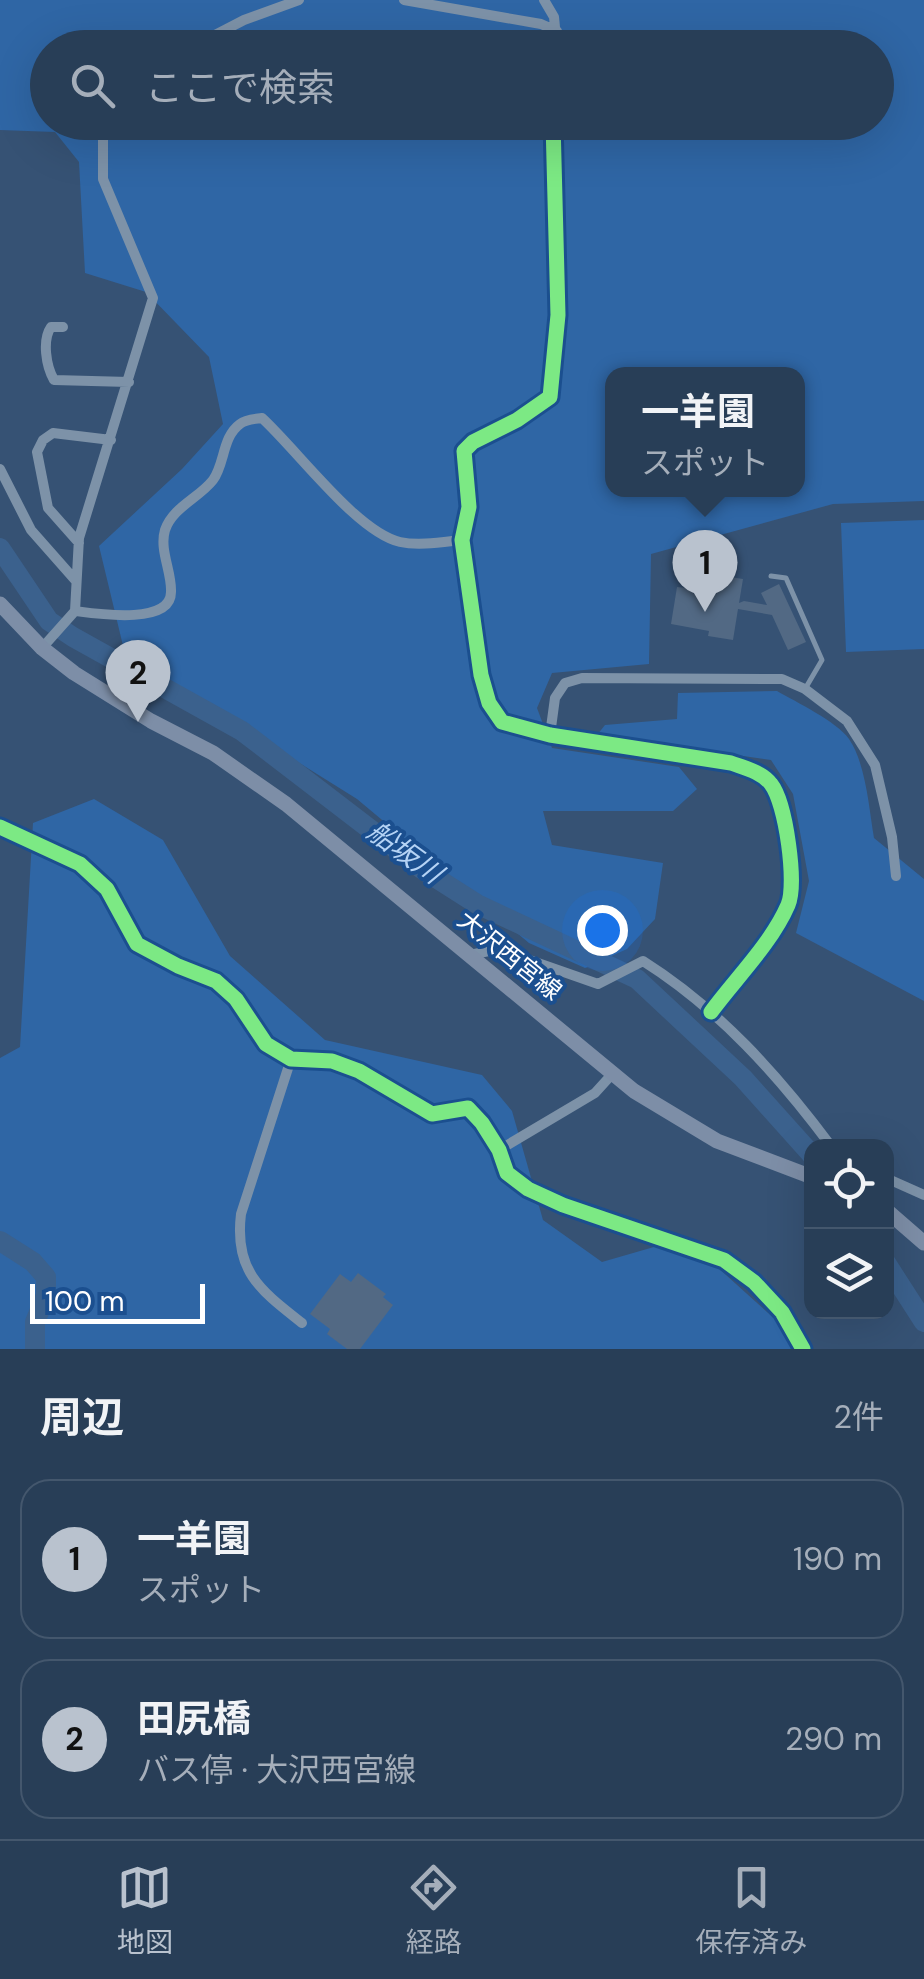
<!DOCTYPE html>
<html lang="ja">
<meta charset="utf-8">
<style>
body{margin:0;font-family:"DM Sans","Noto Sans JP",sans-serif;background:#344961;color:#f1f3f6}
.controls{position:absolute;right:30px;bottom:30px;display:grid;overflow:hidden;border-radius:20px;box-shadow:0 10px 40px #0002}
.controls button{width:90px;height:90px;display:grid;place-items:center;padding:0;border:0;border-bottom:2px solid #44576d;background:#283e57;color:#f1f3f6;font:50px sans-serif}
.scale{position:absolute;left:30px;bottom:25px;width:175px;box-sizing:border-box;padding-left:10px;border:5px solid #fff;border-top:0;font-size:28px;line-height:35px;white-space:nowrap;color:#fff;-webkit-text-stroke:8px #1b4f8f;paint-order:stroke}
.you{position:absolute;left:602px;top:930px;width:35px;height:35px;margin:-25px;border:8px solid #fff;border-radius:50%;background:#1a73e8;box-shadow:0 0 0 15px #1a73e833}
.badge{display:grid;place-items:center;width:65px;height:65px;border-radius:50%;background:#b9c2ce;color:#111;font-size:32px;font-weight:700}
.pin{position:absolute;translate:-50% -82px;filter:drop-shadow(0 2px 5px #0008)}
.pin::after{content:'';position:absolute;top:52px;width:35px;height:30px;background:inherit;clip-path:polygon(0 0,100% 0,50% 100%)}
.popup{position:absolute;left:605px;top:367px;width:200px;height:130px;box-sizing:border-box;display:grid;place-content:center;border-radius:20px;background:#283e57;filter:drop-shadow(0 2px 8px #0005);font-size:32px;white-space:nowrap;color:#a5aeba}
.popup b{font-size:38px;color:#f1f3f6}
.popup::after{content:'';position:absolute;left:50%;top:100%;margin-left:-20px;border:20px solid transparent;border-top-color:#283e57}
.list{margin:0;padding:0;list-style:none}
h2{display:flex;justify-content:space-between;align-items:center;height:130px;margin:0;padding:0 40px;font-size:42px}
h2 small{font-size:32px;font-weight:400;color:#a5aeba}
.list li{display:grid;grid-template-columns:65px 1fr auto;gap:30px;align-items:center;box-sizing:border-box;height:160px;margin:0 20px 20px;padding:0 20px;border:2px solid #44576d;border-radius:30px}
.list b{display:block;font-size:38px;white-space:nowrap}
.list p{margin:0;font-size:32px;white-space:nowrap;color:#a5aeba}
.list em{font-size:32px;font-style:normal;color:#a5aeba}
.icon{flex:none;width:55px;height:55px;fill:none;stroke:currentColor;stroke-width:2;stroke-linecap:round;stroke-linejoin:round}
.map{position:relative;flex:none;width:924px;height:1349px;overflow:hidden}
.search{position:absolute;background:#283e57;box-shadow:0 10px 40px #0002;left:30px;right:30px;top:30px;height:110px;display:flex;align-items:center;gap:25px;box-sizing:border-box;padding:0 35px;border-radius:55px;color:#a5aeba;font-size:38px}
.sheet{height:490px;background:#283e57}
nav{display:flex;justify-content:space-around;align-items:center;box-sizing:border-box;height:140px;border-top:2px solid #44576d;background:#283e57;font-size:28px;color:#a5aeba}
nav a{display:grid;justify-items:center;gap:5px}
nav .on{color:#b9c2ce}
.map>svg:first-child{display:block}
</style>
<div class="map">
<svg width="924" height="1349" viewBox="0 0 924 1349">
<rect width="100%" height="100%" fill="#365274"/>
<path fill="#2f66a5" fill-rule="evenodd" d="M0,0H924V501L833,504L651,554L649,664L552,673L537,708L552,748L679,767L697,789L673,811H543L552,845L663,863L655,919L627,949L585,968L529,943L357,799L125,654L99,546L182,469L223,424L209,357L146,292L85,273L79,162L55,132L0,130ZM48,48H876V122H48ZM612,374H798V490H612Z
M924,520V649L846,652L841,523Z
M777,691C796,702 836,721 849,739C866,764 869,809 874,838L924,879V1001L796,933L809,881L793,794L771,760L597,735L605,725L677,719L678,693Z
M94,799L163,840L230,956L325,1040L482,1075L512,1111L543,1220L602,1262L685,1238L808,1349H0V1058L20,1047L33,823Z"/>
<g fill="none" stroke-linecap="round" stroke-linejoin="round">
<path stroke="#3b618d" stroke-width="20" d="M0,548L49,621L73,637L242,731L422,869L477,904L637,979L743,1078L812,1155
M0,1241L33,1262L46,1277V1295L35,1322V1349
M886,1263L924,1322"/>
</g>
<path fill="#526984" d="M693,571L743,579L739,603L744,601L767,605L761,593L779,584L806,642L788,650L772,615L738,609L733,640L708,636L709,631L671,624L677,587L687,588L688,576L692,577Z
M358,1273L386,1294L383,1297L393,1305L360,1349H347L327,1334L330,1329L310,1314L340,1274L351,1282Z"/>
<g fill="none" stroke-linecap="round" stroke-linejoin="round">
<path stroke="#7d92a8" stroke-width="5" d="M771,576L786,578L822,660L805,689"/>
<path stroke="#7d92a8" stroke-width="10" d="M404,0L541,24L557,31
M544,0L554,17L557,48
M190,48L244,20L299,0
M63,327H51C42,340 46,366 54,380L129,382
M0,469L31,530L76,581
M79,543L48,508L37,452L43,440L53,433L111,440
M75,611C98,614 171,625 171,592C172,572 159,550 165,530C173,507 199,498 213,480C225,464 222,437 240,424C246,419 255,419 262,418C298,451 357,532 400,542C419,546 443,542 462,540L469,507L464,451L473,442L517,420L550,397L558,315L553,122
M42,648L75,611L79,538L153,298L103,179V122
M550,735L555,698L565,683L582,678L782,679L805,689L847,721L875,765L892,837L896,876
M0,827L80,864L107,889L137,944L178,966L216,981L236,999L266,1044L291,1059L332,1061L359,1071L432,1114L468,1108L482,1123L499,1150L507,1173L528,1189L563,1205L724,1260L754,1282L782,1312L803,1349
M470,955L498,949L598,984L643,961C719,1009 778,1075 831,1146
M291,1059L241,1214C234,1271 260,1290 302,1323
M499,1150L595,1093L614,1072
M886,1178L924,1195"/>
<path stroke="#7d92a8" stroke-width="12" d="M462,540C470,597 470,674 502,722L550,735L731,763C745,768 762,772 771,784C786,803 797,884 788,905C771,944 736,978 711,1012"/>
<path stroke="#7d8ea7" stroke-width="15" d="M0,604L42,648L74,673L151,721L213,753L286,804L634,1091L717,1141L812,1177
M886,1210L924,1243"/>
<defs>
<path id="cycleway" d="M553,122L558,315L550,397L517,420L473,442L464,451L469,507L462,540L481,675L489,703L502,722L550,735L731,763C745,768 762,772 771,784C786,803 797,884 788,905C771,944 736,978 711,1012
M0,827L80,864L107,889L137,944L178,966L216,981L236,999L266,1044L291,1059L332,1061L359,1071L432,1114L468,1108L482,1123L499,1150L507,1173L528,1189L563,1205L724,1260L754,1282L782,1312L803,1349"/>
</defs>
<use href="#cycleway" stroke="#1b4f8f" stroke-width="21"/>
<use href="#cycleway" stroke="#7ce984" stroke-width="15"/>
</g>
<g text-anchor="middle" stroke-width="8" stroke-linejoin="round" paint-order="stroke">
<g font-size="25" fill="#fff" stroke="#1b4f8f">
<text transform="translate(510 955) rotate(39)" y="9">大沢西宮線</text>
</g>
<g font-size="28" font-style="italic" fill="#b5d3f5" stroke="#1b4f8f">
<text transform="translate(405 852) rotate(36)" y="10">船坂川</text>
</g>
</g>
</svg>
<div class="controls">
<button><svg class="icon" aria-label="locate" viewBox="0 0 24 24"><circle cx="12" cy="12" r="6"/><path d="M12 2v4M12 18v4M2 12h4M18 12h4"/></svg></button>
<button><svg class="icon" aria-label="layers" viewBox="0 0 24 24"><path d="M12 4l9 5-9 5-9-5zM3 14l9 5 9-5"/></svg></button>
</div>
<div class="scale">100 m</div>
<div class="you"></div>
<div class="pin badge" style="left:705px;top:612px">1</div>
<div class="popup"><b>一羊園</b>スポット</div>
<div class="pin badge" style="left:138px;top:722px">2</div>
<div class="search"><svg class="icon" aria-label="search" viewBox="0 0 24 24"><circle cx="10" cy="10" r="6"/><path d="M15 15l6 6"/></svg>ここで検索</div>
</div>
<section class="sheet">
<h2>周辺<small>2件</small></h2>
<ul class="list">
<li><span class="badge">1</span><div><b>一羊園</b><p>スポット</p></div><em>190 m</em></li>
<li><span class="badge">2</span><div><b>田尻橋</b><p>バス停 · 大沢西宮線</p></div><em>290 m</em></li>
</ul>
</section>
<nav>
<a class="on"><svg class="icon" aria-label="map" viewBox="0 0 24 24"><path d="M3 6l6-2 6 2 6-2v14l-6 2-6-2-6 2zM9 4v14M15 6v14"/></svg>地図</a>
<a><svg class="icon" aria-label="directions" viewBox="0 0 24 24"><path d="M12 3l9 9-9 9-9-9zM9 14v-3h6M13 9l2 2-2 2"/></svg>経路</a>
<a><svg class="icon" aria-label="saved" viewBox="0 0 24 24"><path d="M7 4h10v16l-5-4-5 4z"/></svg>保存済み</a>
</nav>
